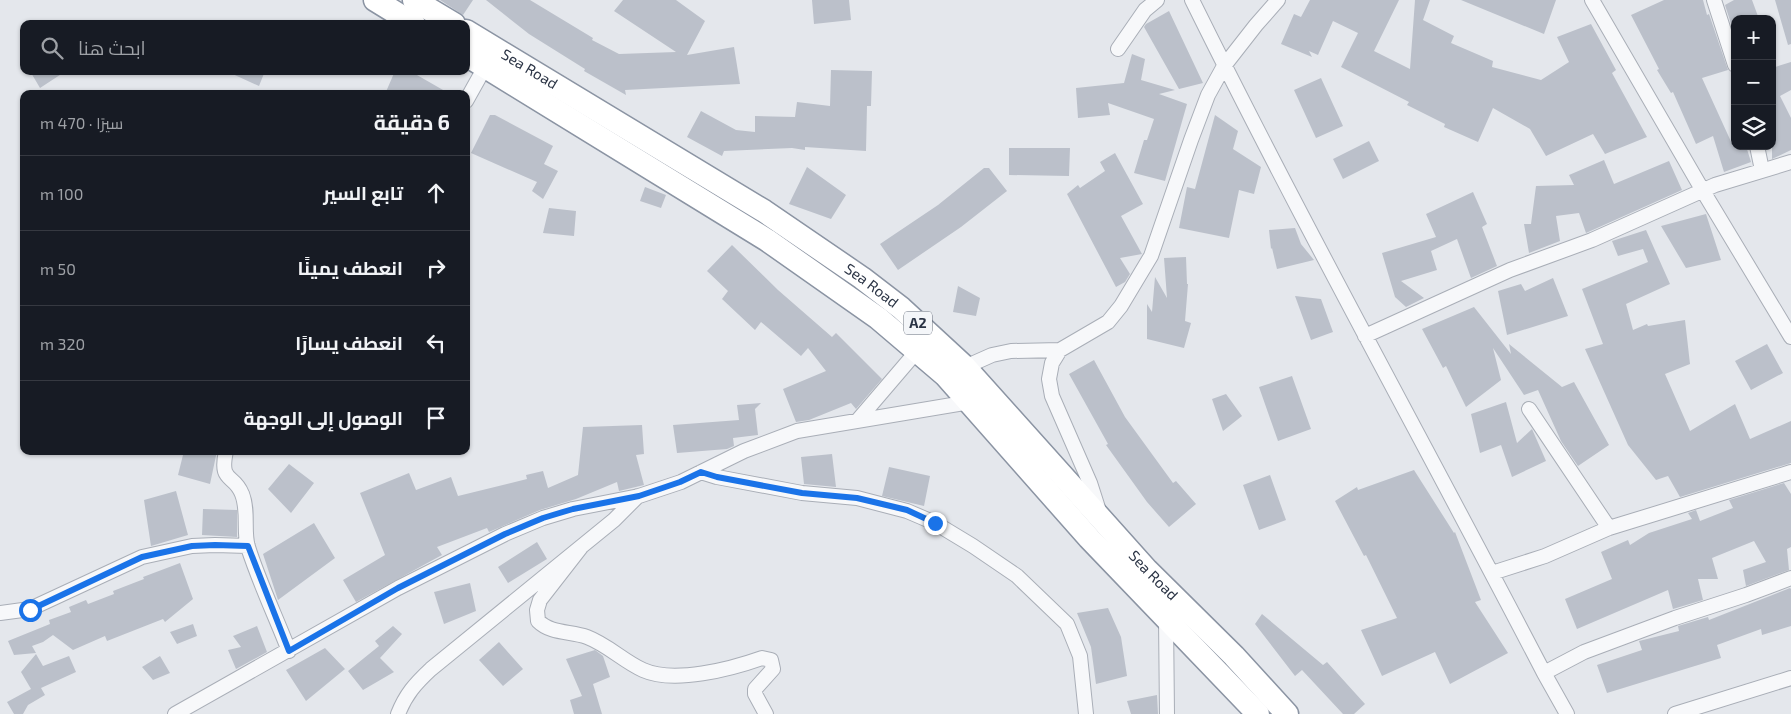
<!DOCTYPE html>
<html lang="ar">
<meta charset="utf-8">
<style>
body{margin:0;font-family:"Exo 2",Cairo,sans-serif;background:#242831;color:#f1f3f6;direction:rtl}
.controls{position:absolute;right:15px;top:15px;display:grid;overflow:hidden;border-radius:10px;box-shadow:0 1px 4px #0004}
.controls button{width:45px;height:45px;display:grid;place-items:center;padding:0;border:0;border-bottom:1px solid #363941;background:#171b24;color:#f1f3f6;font:25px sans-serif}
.stop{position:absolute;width:15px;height:15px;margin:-11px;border:4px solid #1a73e8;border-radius:50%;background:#fff}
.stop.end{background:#1a73e8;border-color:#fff;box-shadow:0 1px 5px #0008}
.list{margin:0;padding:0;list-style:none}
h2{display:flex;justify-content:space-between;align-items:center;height:65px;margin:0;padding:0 20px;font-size:21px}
h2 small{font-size:16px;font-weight:400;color:#9ea1a6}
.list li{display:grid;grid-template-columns:32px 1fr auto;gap:15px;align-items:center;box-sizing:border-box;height:75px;padding:0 20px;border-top:1px solid #363941}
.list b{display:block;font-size:19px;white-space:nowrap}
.list em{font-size:16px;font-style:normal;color:#9ea1a6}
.icon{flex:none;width:28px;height:28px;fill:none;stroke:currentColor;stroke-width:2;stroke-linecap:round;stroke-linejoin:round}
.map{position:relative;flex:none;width:1791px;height:714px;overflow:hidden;direction:ltr}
.search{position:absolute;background:#171b24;box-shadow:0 1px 4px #0004;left:20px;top:20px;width:450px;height:55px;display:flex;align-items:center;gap:12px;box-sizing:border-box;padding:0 18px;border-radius:10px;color:#9ea1a6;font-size:19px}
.panel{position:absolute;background:#171b24;box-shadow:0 1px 4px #0004;left:20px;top:90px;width:450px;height:365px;border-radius:10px;direction:rtl}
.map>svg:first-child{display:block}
</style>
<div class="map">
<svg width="1791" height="714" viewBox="0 0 1791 714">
<rect width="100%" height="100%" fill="#e4e7ec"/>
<path fill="#bbc0ca" d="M440,0H473L463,15Z
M486,0H530L593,38L592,40L619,54L676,52L614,11L623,0H676L705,21L687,55L734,47L740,84L625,90L626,95L584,71L585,69L529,34Z
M812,0H849L851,20L814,24Z
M1310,0H1399L1374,51L1410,69L1415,0H1430L1423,20L1454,36L1451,43L1493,61L1492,67L1541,80L1569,62L1557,37L1591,24L1616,70L1612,73L1647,137L1605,154L1593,134L1546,156L1530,129L1493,108L1478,142L1444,127L1445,124L1407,105L1409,102L1341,67L1358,33L1333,21L1318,55L1309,51L1312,57L1281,44L1294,14L1301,17Z
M1461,0H1556L1544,34Z
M1664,0H1703L1707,15L1709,14L1728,70L1702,78L1733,146H1746L1751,162L1724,172L1713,136L1696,144L1673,92L1671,93L1657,70L1659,69L1631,15Z
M1734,0H1752L1759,19H1735V36L1725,5Z
M1775,0H1791V44L1788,45Z
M1169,11L1203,83L1179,89L1144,27L1146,24Z
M1132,54L1145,59L1141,80L1175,90L1159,94L1187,104L1165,181L1134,173L1144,140H1147L1154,119L1108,103L1110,115L1078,118L1076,88L1124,83Z
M1791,62V90L1780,96L1791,118V150L1772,159V68Z
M831,70L872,71L871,106H867L866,151L805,147V150L792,148L724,151L722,156L687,137L701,111L736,130L755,132V116L795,117L797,102L830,106Z
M30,71H66L40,88Z
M226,71H265L259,86Z
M395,71H410L450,94H385Z
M1321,78L1343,126L1316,138L1294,90Z
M490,115H495L553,146L544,164L558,171L543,199L532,191L537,182L471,153Z
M1215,115L1238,131L1233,149L1261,167L1254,194L1239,190L1229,238L1179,228L1187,187L1195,189Z
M1369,141L1379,161L1343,179L1333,159Z
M1009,148H1070L1069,176L1009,175Z
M1115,153L1143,204L1121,216L1142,254L1120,258L1130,274L1125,282L1116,287L1067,194L1078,185L1080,188L1105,171L1100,162Z
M1604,160L1614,184L1669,161L1682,190L1586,233L1579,213L1556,216L1560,241L1529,253L1524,224H1531L1536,186L1574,185L1569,175Z
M807,167L846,195L831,219L789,204Z
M984,168H989L1007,191L961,227L898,270L880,244L938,205Z
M645,187L666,195L661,208L640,201Z
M1473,192L1487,224L1482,227L1497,266L1471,278L1457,239L1431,251L1437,270L1401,281L1424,298L1406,307L1395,297L1382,253L1436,237L1426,214Z
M549,208L576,211L574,236L543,233Z
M1706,214L1721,260L1686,268L1661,226Z
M1295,228L1301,244L1314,260L1277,269L1272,248L1271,249L1269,230Z
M1646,230L1670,284L1626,304L1633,330L1647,324L1648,326L1685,320L1690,364L1665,374L1690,431L1735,404L1750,439L1791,421V463L1680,497L1668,476L1656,480L1628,445L1585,349L1603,344L1582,289L1648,262L1643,249L1618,256L1612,241Z
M732,245L778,290L832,337L836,333L882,379L856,409L851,403L809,420L796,422L783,389L826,371L808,348L801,356L761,322L755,330L722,299L728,291L707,271Z
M1186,257L1187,284H1188L1185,321L1191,323L1184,348L1147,339V304L1152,312L1155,277L1167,298L1164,258Z
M1553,278L1568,316L1507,335L1498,291L1521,284L1525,291Z
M958,286L980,298L976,316L953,312Z
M1295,296L1321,299L1333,332L1311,340Z
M1474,307L1511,354L1509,344L1562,387L1574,382L1609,445L1578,466L1561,441L1538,390L1524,395L1493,348L1501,380L1466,407L1446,366L1443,368L1422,329Z
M1767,344L1783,373L1751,390L1735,361Z
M1094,360L1125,417L1173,483L1176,481L1196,504L1169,527L1147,502L1106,445L1108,444L1069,374Z
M1292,376L1311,429L1278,441L1259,387Z
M1226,394L1242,416L1223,431L1212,399Z
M1506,402L1517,443L1532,429L1546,461L1512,477L1501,445L1480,453L1471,414Z
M761,403L755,409L758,435L733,438L734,446L727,449L677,453L673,425L739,420L737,405Z
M642,425L644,454L636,455L644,485L619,491L617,482L576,499L540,510L489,532L487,528L437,547L442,555L356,602L343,580L385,555L360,493L409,473L416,490L451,477L458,496L527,479L526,475L543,471L548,488L578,475L583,427Z
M184,451H217L210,484L178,475Z
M832,454L836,487L804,484L801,457Z
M289,464L314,483L291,513L268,489Z
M889,467L930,476L924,506L882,496Z
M1414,470L1454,533L1455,532L1481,600L1475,602L1508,653L1450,684L1435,652L1382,676L1361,630L1397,618L1366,555L1364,556L1335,501L1357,487L1358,490Z
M1270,475L1286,520L1259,530L1243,485Z
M1784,483L1791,494V547L1787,549L1789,570L1746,586L1743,570L1766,562L1754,541L1712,558L1718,579H1698L1703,600L1673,609L1668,590L1577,629L1565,599L1612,579L1601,552L1628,540L1630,545L1649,533L1692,519L1688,513L1696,510L1700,521L1733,508L1729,500Z
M176,491L188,535L151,546L144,500Z
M203,509L237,510V537L202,535Z
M314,523L335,558L278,600L263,554Z
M537,542L547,559L508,583L498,567Z
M180,563L193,599L165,622L163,619L107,641L105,636L73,650L53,635L43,642L32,646L36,653L14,655L8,641L50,624L49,620L71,612L69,607L86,600L88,604L114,594L113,591L144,579L143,577Z
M470,583L476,611L444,624L434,592Z
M1790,588L1791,589V626L1762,635L1761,629L1717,645L1721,658L1607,693L1597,665L1642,650L1639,641L1679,631L1678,626L1708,617L1709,620Z
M1108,608L1121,637L1127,676L1096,684L1091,647L1077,613Z
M1262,614L1323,665L1327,662L1365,704L1354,714H1343L1302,670L1295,676L1255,624Z
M193,624L197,636L177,644L170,632Z
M257,626L267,652L236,669L228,650L241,647L233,636Z
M393,626L402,634L380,658L394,672L363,690L348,671L379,646L375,641Z
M499,642L523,669L503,686L479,660Z
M325,648L345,669L306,701L286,670Z
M595,650L603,656L610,677L593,684L602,714H574L570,700L582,696L566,659Z
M36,654L43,666L69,656L76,672L41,688L45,695L28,705L23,714H14L7,702L31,689L21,672Z
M160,656L170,673L153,680L142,667Z
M1157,695L1158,714H1131L1127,701Z"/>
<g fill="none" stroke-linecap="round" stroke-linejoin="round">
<defs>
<path id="minor" d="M1192,0C1304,227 1427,448 1544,673L1567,714
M1592,0L1703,191L1791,337
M1714,0L1735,65
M1118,49L1145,10L1157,0
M466,101L485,67
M1757,146L1762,170
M1365,336L1510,270L1592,240L1715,185L1791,162
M1060,350L1052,363L1049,379L1052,396L1090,483L1100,514
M965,367L992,355L1011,351L1060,350L1108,322L1121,306L1151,256L1191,140L1208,95L1224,66L1256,25L1278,0
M1529,409L1609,528
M858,420L917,351
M226,451C219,484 234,473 242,494C249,511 243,531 248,547C259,582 276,617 289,651
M701,472L717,477L802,493L857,498L907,511L935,523L973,546L1017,576L1067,624L1080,656L1086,714
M582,546L540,600L537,610L538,621C551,634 571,631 587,637C608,645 623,661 643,670C674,684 731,669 762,658L771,660L773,669L755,689V694L766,714
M1492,573L1545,556L1609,528L1791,472
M0,613L30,609L142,557L192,546L215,545L248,546
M1166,619L1167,714
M1544,673L1584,652L1675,618L1746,595L1791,578
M175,714L398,588L505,534L543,518L573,509L639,496L681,482L744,451L797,431L970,402
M398,714C406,694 415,684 431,669L614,520L638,496
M1675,714L1791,678"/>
<g id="trunk">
<path d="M375,0L414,24"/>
<path d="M414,0L454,24"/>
<path id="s1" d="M466,31L764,211L862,278L901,308L965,367L1147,570L1234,656L1287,714"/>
<path d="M466,55L767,240L878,318L945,375L1089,538L1258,714"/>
</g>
</defs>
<use href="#minor" stroke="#a9aeb7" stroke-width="16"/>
<use href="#trunk" stroke="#8b94a3" stroke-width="25"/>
<use href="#minor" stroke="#f7f8fa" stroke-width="14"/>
<use href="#trunk" stroke="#fff" stroke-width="22"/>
</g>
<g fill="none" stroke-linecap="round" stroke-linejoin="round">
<path stroke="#1a73e8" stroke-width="6" d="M30,610L142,557L192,546L215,545L248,546L289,651L398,588L505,534L543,518L573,509L639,496L680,482L701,472L717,477L802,493L857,498L907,510L935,523"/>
</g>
<g text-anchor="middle" stroke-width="4" stroke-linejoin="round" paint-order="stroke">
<rect fill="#f4f6f9" stroke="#676e7b" stroke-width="1" x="904" y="311.5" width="28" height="23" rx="4"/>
<g font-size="14" font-weight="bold" fill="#2b3445">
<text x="918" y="328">A2</text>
</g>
<g font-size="15" fill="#2b3445" stroke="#f4f6f9">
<text dy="5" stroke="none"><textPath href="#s1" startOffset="74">Sea Road</textPath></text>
<text dy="5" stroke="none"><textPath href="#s1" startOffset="479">Sea Road</textPath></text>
<text dy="5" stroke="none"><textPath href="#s1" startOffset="884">Sea Road</textPath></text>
</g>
</g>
</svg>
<div class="controls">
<button>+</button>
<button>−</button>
<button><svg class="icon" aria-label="layers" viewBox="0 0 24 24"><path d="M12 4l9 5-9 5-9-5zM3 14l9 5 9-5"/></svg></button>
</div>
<div class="stop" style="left:30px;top:610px"></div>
<div class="stop end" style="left:935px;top:523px"></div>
<div class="search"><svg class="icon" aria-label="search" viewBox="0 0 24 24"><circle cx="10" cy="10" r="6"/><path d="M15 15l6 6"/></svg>ابحث هنا</div>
<section class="panel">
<h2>6 دقيقة<small>سيرًا · 470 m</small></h2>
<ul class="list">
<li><svg class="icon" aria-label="ahead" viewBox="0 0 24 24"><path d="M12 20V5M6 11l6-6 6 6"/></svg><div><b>تابع السير</b></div><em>100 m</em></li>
<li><svg class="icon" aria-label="right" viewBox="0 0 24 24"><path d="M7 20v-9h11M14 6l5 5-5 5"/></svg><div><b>انعطف يمينًا</b></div><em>50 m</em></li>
<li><svg class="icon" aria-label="left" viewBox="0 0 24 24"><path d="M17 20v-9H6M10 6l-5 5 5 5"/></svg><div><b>انعطف يسارًا</b></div><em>320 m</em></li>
<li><svg class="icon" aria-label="arrive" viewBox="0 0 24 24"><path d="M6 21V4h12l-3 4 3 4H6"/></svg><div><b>الوصول إلى الوجهة</b></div></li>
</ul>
</section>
</div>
